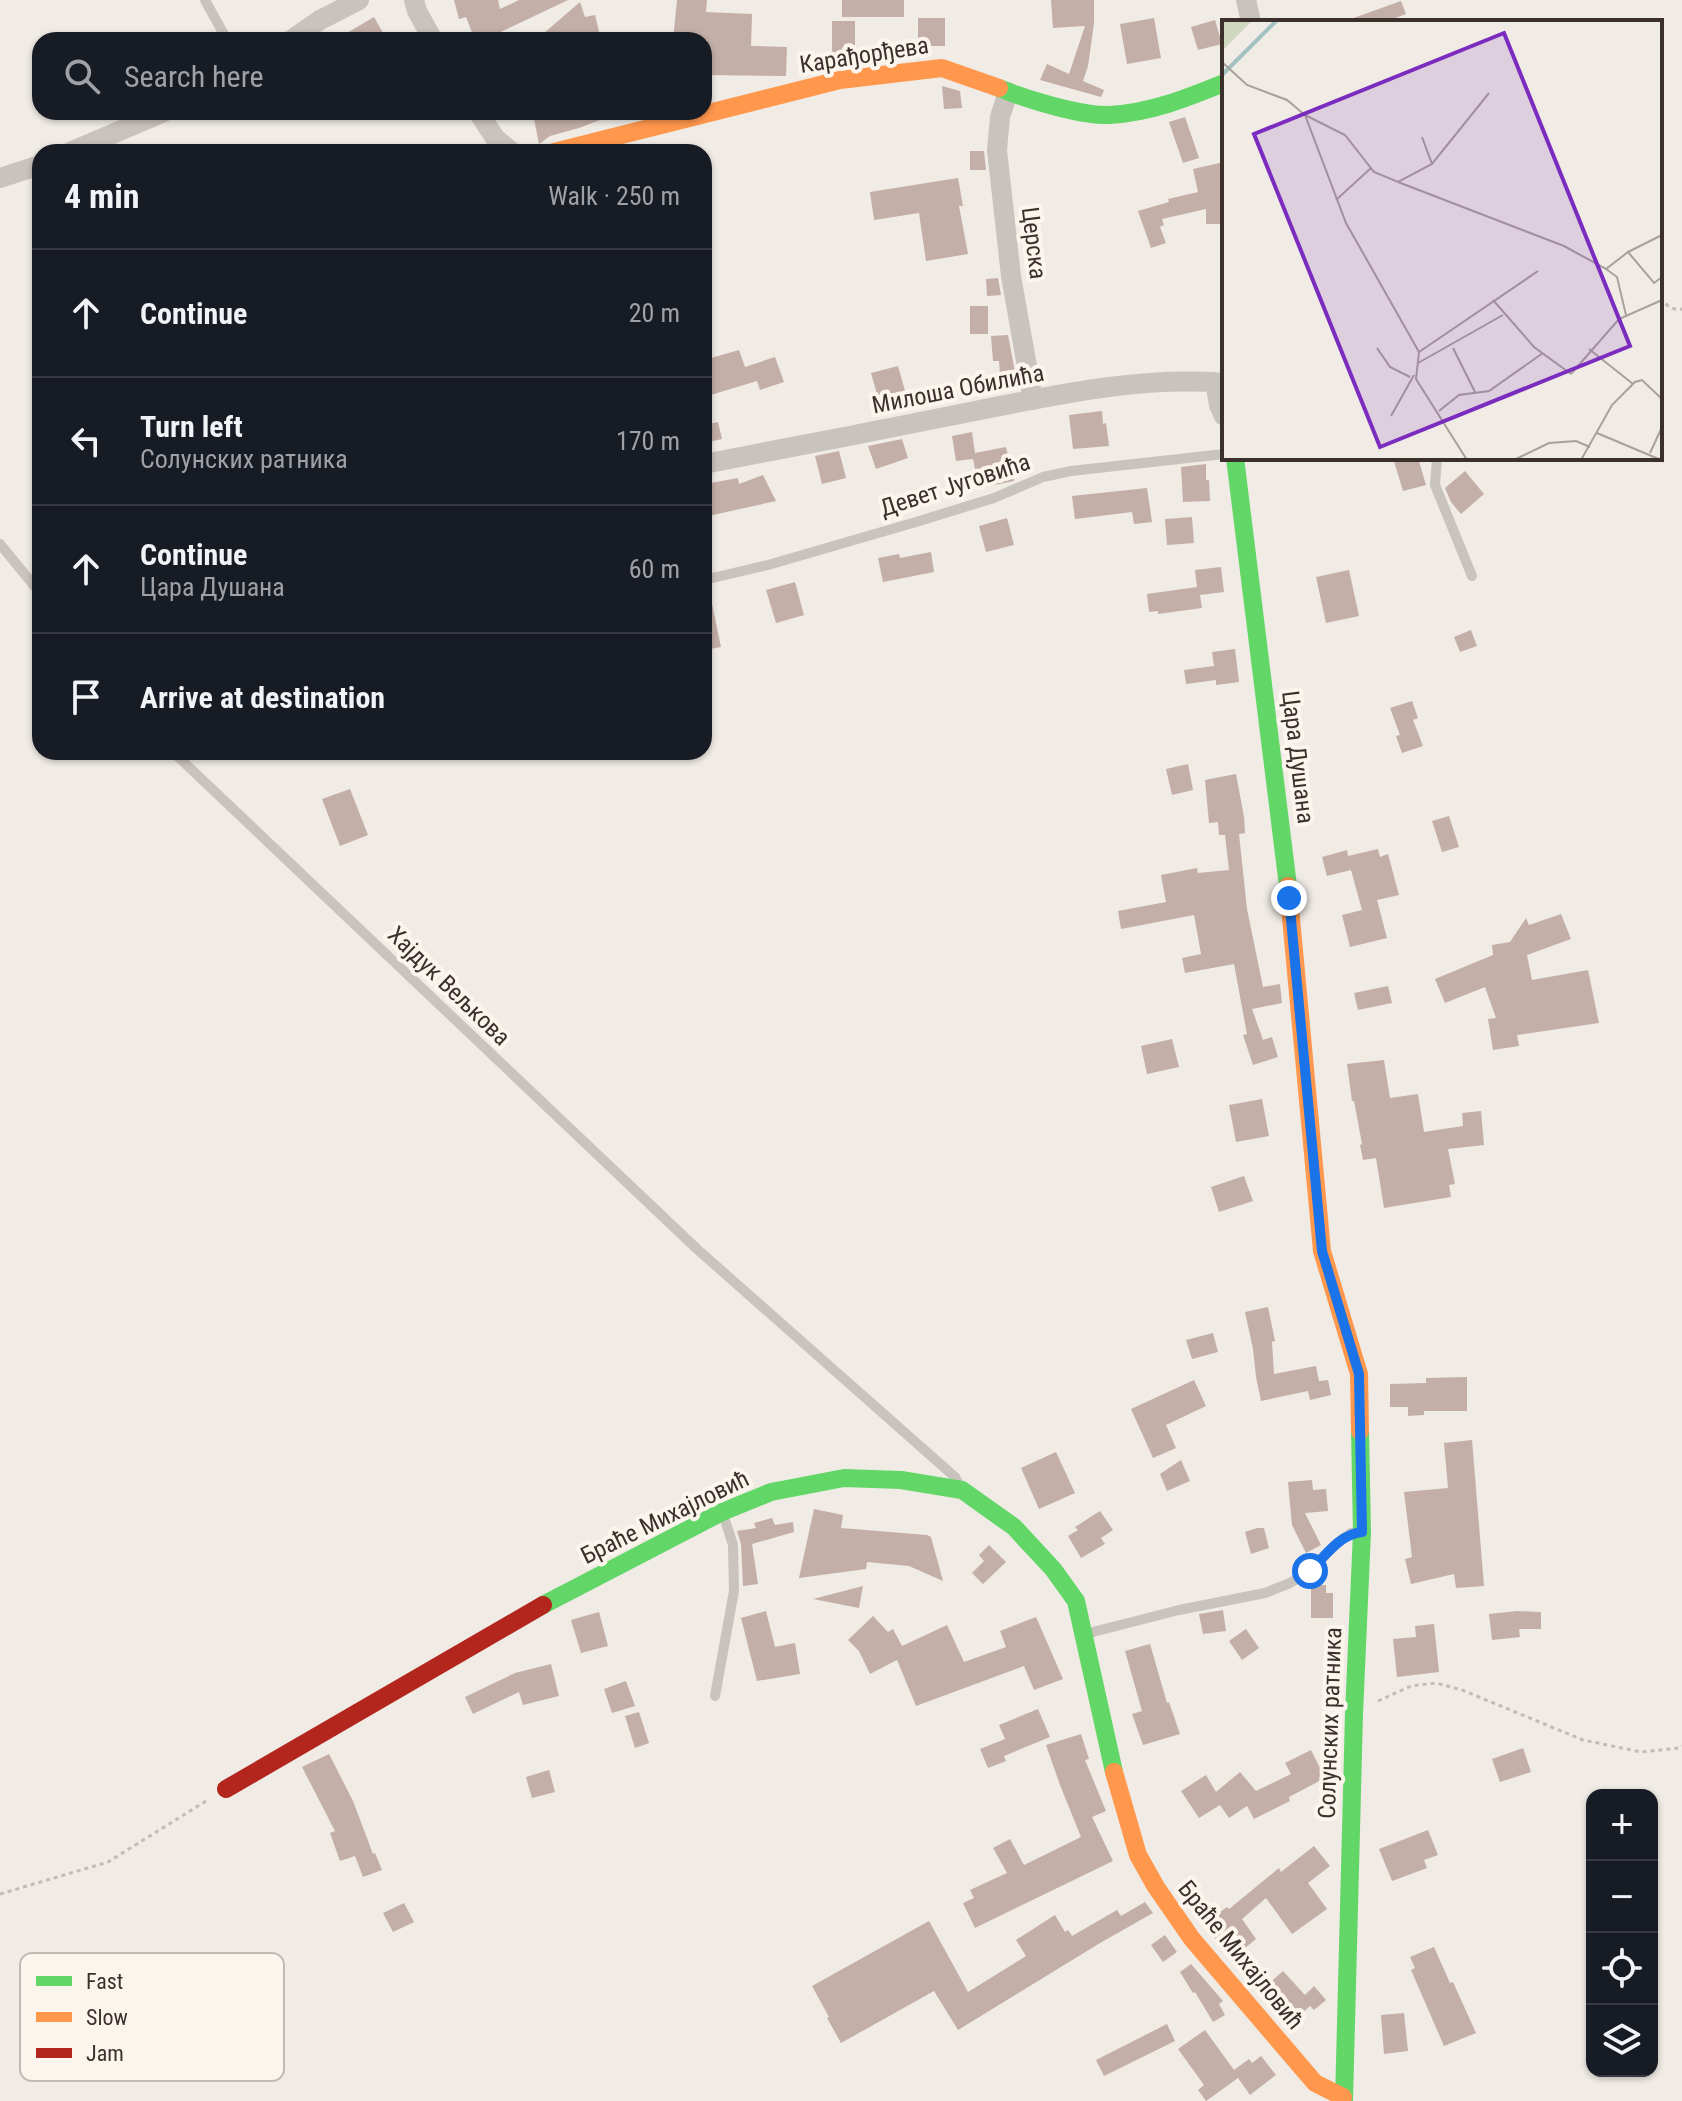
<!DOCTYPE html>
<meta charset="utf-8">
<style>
body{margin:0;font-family:"Roboto Condensed",sans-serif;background:#242831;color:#f1f3f6}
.controls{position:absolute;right:24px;bottom:24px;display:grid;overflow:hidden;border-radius:16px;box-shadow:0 2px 6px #0004}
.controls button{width:72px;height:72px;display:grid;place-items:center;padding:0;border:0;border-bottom:2px solid #363941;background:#171b24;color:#f1f3f6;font:40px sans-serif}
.stop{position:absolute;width:24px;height:24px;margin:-18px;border:6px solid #1a73e8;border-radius:50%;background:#fff}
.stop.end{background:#1a73e8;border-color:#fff;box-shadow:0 2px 8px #0008}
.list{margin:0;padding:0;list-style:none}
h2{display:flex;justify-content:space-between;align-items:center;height:104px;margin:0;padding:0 32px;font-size:34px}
h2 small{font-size:26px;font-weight:400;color:#9ea1a6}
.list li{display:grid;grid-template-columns:52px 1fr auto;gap:24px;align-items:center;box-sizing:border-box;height:128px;padding:0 32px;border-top:2px solid #363941}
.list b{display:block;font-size:30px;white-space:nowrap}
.list p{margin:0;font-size:26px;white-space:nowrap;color:#9ea1a6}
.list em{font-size:26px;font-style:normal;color:#9ea1a6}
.icon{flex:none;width:44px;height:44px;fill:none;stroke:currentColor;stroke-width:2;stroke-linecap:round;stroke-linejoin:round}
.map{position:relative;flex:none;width:1682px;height:2101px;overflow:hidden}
.search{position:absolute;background:#171b24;box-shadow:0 2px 6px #0004;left:32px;top:32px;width:680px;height:88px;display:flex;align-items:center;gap:20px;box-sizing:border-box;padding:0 28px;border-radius:24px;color:#9ea1a6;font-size:30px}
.panel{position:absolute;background:#171b24;box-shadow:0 2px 6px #0004;left:32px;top:144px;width:680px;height:616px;border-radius:24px}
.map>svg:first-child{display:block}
</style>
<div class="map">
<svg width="1682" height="2101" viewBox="0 0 1682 2101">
<rect width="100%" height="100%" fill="#f0ebe5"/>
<path fill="#c3afa7" d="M454,0H498L500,9L519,0H568L494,35L495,40H475L466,17L459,19Z
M677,0H707L706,12L752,14L751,46L787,47L786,76L705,75L707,40H673Z
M842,0H904V17H842Z
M1051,0H1094V23L1088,66L1083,81L1104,90L1101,97L1040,80L1047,64L1069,74L1085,26L1053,28Z
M1401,1L1406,14L1385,22H1348V20Z
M580,2L585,17L595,15L601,40H536Z
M374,17L387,40H335Z
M918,18H945V46H918Z
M1154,18L1161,58L1127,64L1120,24Z
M1215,20L1222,44L1198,50L1191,27Z
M832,21H855V52L832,53Z
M942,86L960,91L962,108L944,109Z
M544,112H618V113L579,128L550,136L539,144L533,114Z
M1185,117L1199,158L1183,163L1169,122Z
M970,151H984L986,170H970Z
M1224,162V224H1206V209L1162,219L1164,225L1160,227L1166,243L1151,248L1138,211L1169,202L1168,199L1198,192L1193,169Z
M958,178L963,206H959L968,254L926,261L919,213L874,220L870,192Z
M998,278L1001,295L987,296L986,279Z
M970,306H988V334H970Z
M1008,335L1018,388L1001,389L999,361H993L991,336Z
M739,350L745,367L775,357L784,382L760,390L757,381L704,397V360Z
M898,366L907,398L880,405L871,373Z
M1102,411L1103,424L1106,423L1109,446L1073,449L1069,415Z
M718,422L722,439L704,443V425Z
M972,432L975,453L1006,447L1014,481L979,488L973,459L956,461L952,436Z
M902,439L908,458L876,469L868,446Z
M839,451L846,478L822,484L815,456Z
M1393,458H1418L1426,485L1403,491Z
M1206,464V480H1209L1210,501L1183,502L1181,467Z
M1465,471L1484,494L1461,514L1451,502L1445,488Z
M763,475L776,501L704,517V487L711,486L710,483L738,478L739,484Z
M1147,488L1152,522L1134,524L1132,512L1075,519L1072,496Z
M1192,517L1194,543L1167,545L1165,519Z
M1007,518L1014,545L986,552L979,526Z
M931,552L934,572L883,582L878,558L899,554L900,558Z
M1221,567L1224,592L1200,595L1202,608L1158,614V611L1149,612L1147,594L1197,587L1195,570Z
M1349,570L1359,616L1326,623L1316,577Z
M795,582L804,615L776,623L766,590Z
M711,599L721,647L704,650V600Z
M1471,630L1477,646L1460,652L1454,637Z
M1235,649L1239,682L1216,685V680L1186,684L1184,670L1214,666L1212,652Z
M1412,701L1418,718L1413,720L1423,746L1402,753L1396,736L1400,735L1390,708Z
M1188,764L1193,790L1172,795L1166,769Z
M1236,774L1244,817L1245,833L1239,834L1247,909L1263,987L1280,984L1282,1003L1252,1009L1263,1040L1272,1037L1278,1057L1253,1065L1243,1035L1247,1034L1234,964L1185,973L1182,958L1201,954L1194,915L1121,929L1118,911L1166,902L1161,875L1197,868L1198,873L1229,870L1225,835H1219L1218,822L1209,823L1205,780Z
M350,789L368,835L340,846L322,799Z
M1449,816L1459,847L1442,852L1432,821Z
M1378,849L1380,857L1388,854L1399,895L1377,900L1387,938L1350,947L1342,915L1362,910L1351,870L1327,876L1322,857L1347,850L1348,856Z
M1561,914L1571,939L1527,955L1532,980L1588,970L1599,1023L1517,1035L1519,1046L1493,1050L1488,1019L1496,1018L1485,987L1445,1003L1435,979L1493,955L1492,945L1510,942L1526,918L1529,925Z
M1388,986L1392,1003L1358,1010L1354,993Z
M1172,1039L1179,1067L1147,1074L1141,1046Z
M1384,1060L1390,1098L1418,1094L1424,1132L1463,1126L1462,1113L1481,1111L1484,1145L1448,1149L1455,1184L1449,1185L1451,1197L1384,1208L1376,1158L1363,1160L1360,1145L1362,1144L1354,1101H1352L1347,1064Z
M1262,1099L1269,1136L1236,1142L1229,1105Z
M1244,1176L1253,1201L1219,1212L1211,1187Z
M1268,1307L1275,1341L1272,1342L1274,1374L1316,1366L1319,1381L1328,1380L1331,1395L1310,1400L1308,1391L1261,1401L1256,1377L1253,1349L1245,1312Z
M1213,1333L1218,1352L1192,1359L1186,1340Z
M1467,1377V1411H1424V1415L1408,1416V1407H1390V1384L1426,1383V1378Z
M1194,1380L1206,1406L1166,1425L1176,1448L1153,1458L1131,1409Z
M1472,1440L1484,1586L1456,1588L1454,1574L1411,1584L1405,1559L1412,1557L1404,1492L1448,1488L1444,1443Z
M1056,1452L1075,1493L1039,1509L1021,1468Z
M1181,1460L1190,1481L1167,1491L1160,1474Z
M1312,1480L1313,1490L1326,1489L1328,1511L1305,1513L1321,1545L1306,1553L1292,1525L1288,1482Z
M814,1509L843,1515L841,1528L927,1535L931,1537L943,1581L909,1566L867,1562L866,1569L799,1578Z
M1100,1511L1113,1530L1101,1538L1105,1544L1081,1558L1068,1536L1078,1530L1075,1527Z
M772,1518L775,1525L793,1522L794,1532L752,1544L758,1584L743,1586L741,1544L737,1531L756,1528L754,1523Z
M1257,1528H1264L1269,1548L1251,1554L1245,1532Z
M989,1545L1006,1562L983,1584L972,1573L984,1561L979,1555Z
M1311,1585H1326V1593H1333V1618H1311Z
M863,1586L859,1608L813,1599Z
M1223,1610L1226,1631L1203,1634L1199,1614Z
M766,1611L775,1647L795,1643L800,1674L757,1681L741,1618Z
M1517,1611L1541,1612V1629H1519L1520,1637L1492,1640L1489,1614Z
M599,1612L608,1646L581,1653L571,1620Z
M873,1616L888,1632L893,1629L902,1646L947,1625L964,1662L1006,1647L1000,1631L1036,1617L1063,1679L1034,1690L1024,1666L916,1706L897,1660L870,1674L859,1651L848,1640Z
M1434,1624L1439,1672L1397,1677L1393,1639L1416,1637L1415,1626Z
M1246,1629L1259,1648L1242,1660L1229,1641Z
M1150,1644L1167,1703L1169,1702L1180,1734L1143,1745L1132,1714L1142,1711L1125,1651Z
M551,1664L559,1696L523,1705L519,1692L473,1714L465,1697L515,1673Z
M626,1681L635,1706L612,1713L604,1689Z
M1038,1709L1050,1737L1004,1756L1006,1761L988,1768L980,1749L1005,1739L999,1725Z
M639,1712L649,1743L635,1748L625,1716Z
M1081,1734L1089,1759L1085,1760L1106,1811L1092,1817L1113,1861L975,1928L963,1903L974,1898L970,1890L1007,1873L993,1848L1010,1839L1024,1865L1081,1837L1060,1785L1046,1745Z
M1523,1748L1531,1772L1500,1782L1492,1759Z
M1311,1750L1325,1778L1289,1797L1290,1801L1254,1819L1247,1806L1229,1818L1220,1805L1199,1818L1181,1791L1206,1775L1216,1792L1240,1772L1256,1791L1291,1774L1285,1763Z
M329,1754L353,1801L373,1854L375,1853L382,1870L363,1877L355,1856L340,1861L330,1833L335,1831L302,1767Z
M549,1770L555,1792L532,1798L526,1777Z
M1428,1830L1438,1855L1424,1860L1427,1868L1392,1881L1379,1849Z
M1314,1846L1330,1866L1308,1883L1327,1909L1292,1934L1266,1898L1242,1919L1256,1939L1245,1948L1251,1955L1237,1966L1220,1946L1205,1923L1227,1907L1229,1909L1279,1868L1281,1872Z
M1145,1902L1153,1913L1100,1943L958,2030L934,1991L841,2043L827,2018L829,2017L812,1986L929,1921L968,1992L1026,1956L1016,1940L1055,1915L1065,1932L1068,1930L1072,1936L1117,1910L1121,1916Z
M404,1903L414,1922L393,1932L383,1913Z
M1165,1935L1177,1952L1163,1962L1151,1945Z
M1434,1947L1450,1983L1453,1982L1476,2033L1444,2046L1411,1970L1415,1968L1410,1957Z
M1191,1964L1223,2001L1219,2004L1225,2015L1213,2022L1195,1992L1193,1993L1180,1972Z
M1283,1971L1305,1995L1314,1986L1326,2000L1314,2010L1310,2006L1296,2019L1265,1987Z
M1404,2013L1408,2051L1384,2054L1381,2015Z
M1167,2024L1175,2041L1104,2076L1096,2060Z
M1205,2030L1234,2070L1249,2059L1252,2063L1261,2056L1276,2075L1250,2095L1238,2078L1206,2101L1198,2090L1204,2085L1178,2049Z"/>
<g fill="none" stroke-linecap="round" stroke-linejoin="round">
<path stroke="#c2bbb6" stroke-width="3" stroke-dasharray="4 4" stroke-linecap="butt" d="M1660,298C1666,305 1673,311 1682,309
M1378,1701L1411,1686L1436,1683L1462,1690L1583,1740L1641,1752L1679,1748L1682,1746
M0,1894L108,1862L206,1801"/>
<path stroke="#c9c3be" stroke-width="10" d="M205,0L227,40
M1437,458L1435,485L1472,576
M0,544L40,593
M704,580L768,565L916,522L994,498L1043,477L1071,471L1224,454
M173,752L697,1249L955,1477L959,1484
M1085,1634L1179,1610L1265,1593L1290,1583L1310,1571L1338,1542L1351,1533L1360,1532
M715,1696L734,1591L733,1545L723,1514"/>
<path stroke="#c9c3be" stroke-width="20" d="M414,0L417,11L433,40
M1246,0L1251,22
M291,40L320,20L359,0
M1008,92L1000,117L997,150L1011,276L1033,400
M478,112L495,138L512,152
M70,152L164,112
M0,178L40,165
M1215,382L1219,405L1224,416
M704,464C794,447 885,429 975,411C1056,395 1141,376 1224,383"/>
<path stroke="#63d668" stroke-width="18" d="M999,88C1026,99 1080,116 1109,115C1150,113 1187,98 1224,83
M1235,458L1288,886
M543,1605L722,1512L771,1492L844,1478L901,1480L962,1490L1014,1527L1053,1569L1076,1601L1114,1772
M1344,2101L1354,1714L1362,1532L1360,1431"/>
<path stroke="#ff974d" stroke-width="18" d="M554,152L840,80L942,68L999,88
M1288,886L1322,1251L1359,1374L1360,1431
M1114,1772L1138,1855L1156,1887L1192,1939L1315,2083L1343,2097"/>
<path stroke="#b3261e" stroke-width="18" d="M226,1789L543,1605"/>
</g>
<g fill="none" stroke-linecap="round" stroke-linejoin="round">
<path stroke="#1a73e8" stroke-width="10" d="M1289,898L1322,1251L1359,1374L1362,1532C1340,1534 1325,1556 1310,1571"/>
</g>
<g text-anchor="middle" stroke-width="8" stroke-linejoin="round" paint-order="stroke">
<g font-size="24" fill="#3b302b" stroke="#fbf5ee">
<text transform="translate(864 55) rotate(-9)" y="8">Карађорђева</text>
<text transform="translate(1034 243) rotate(83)" y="8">Церска</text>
<text transform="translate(958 389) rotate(-11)" y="8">Милоша Обилића</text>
<text transform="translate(955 485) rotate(-18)" y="8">Девет Југовића</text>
<text transform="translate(1298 757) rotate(83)" y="8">Цара Душана</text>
<text transform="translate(449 986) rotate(44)" y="8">Хајдук Вељкова</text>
<text transform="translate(665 1517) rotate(-26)" y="8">Браће Михајловић</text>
<text transform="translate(1330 1723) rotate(-88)" y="8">Солунских ратника</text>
<text transform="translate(1241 1955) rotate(51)" y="8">Браће Михајловић</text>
</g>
</g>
<g transform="translate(1222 20)">
<rect width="440" height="440" fill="#f0ebe5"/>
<path d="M0,0H31L2,29Z" fill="#d1d6bf"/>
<path fill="none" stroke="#a1c2c1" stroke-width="4" d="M0,55L55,0"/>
<path fill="none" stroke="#a8a09b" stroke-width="2" d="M0,42L25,65L65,80L83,95L124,203L197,332L194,359L245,440M83,95L123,115L152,152L176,162L210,144L267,73M200,117L210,144M176,162L342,226L384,249L406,232L432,263L440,257M114,180L149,148M406,232L440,215M384,249L395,257L404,295M271,280L312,327L349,354M155,328L168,347L188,357M231,328L253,372M367,329L411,364M197,332L316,251M196,343L281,295M349,354L397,299L440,280M217,391L237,375L267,371L321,333M169,396L192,355M375,413L439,440M428,433L440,407M292,440L327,423L354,421L368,427M359,440L390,385L413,362L420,360L440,379"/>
<path fill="#7b2cbf" fill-opacity="0.15" stroke="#7b2cbf" stroke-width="4" d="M282,13L408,326L158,427L32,114Z"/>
<rect width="440" height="440" fill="none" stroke="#3b302b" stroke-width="4"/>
</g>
<rect x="20" y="1953" width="264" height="128" rx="12" fill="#fbf5ee" stroke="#c1bab4" stroke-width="2"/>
<rect x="36" y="1976" width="36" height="10" fill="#63d668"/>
<rect x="36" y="2012" width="36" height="10" fill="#ff974d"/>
<rect x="36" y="2048" width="36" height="10" fill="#b3261e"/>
<g font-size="22" fill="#3b302b">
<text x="86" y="1989">Fast</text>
<text x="86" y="2025">Slow</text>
<text x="86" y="2061">Jam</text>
</g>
</svg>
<div class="controls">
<button>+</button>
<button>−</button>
<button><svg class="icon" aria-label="locate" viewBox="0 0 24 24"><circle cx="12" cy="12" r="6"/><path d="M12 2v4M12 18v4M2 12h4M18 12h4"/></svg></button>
<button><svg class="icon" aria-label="layers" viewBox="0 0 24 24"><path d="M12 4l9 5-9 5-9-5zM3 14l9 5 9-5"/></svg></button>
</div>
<div class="stop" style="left:1310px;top:1571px"></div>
<div class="stop end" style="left:1289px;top:898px"></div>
<div class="search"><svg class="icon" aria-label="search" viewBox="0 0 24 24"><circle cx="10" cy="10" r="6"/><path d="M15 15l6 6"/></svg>Search here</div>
<section class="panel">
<h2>4 min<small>Walk · 250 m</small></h2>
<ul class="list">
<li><svg class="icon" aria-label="ahead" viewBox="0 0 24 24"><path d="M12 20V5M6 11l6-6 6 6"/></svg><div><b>Continue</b></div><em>20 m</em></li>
<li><svg class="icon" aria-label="left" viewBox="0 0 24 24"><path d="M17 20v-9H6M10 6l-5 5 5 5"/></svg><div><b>Turn left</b><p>Солунских ратника</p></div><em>170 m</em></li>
<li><svg class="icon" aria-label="ahead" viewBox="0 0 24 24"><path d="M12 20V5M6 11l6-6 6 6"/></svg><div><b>Continue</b><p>Цара Душана</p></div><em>60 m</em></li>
<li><svg class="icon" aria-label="arrive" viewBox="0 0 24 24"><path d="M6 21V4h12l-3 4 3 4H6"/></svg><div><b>Arrive at destination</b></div></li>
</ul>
</section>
</div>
